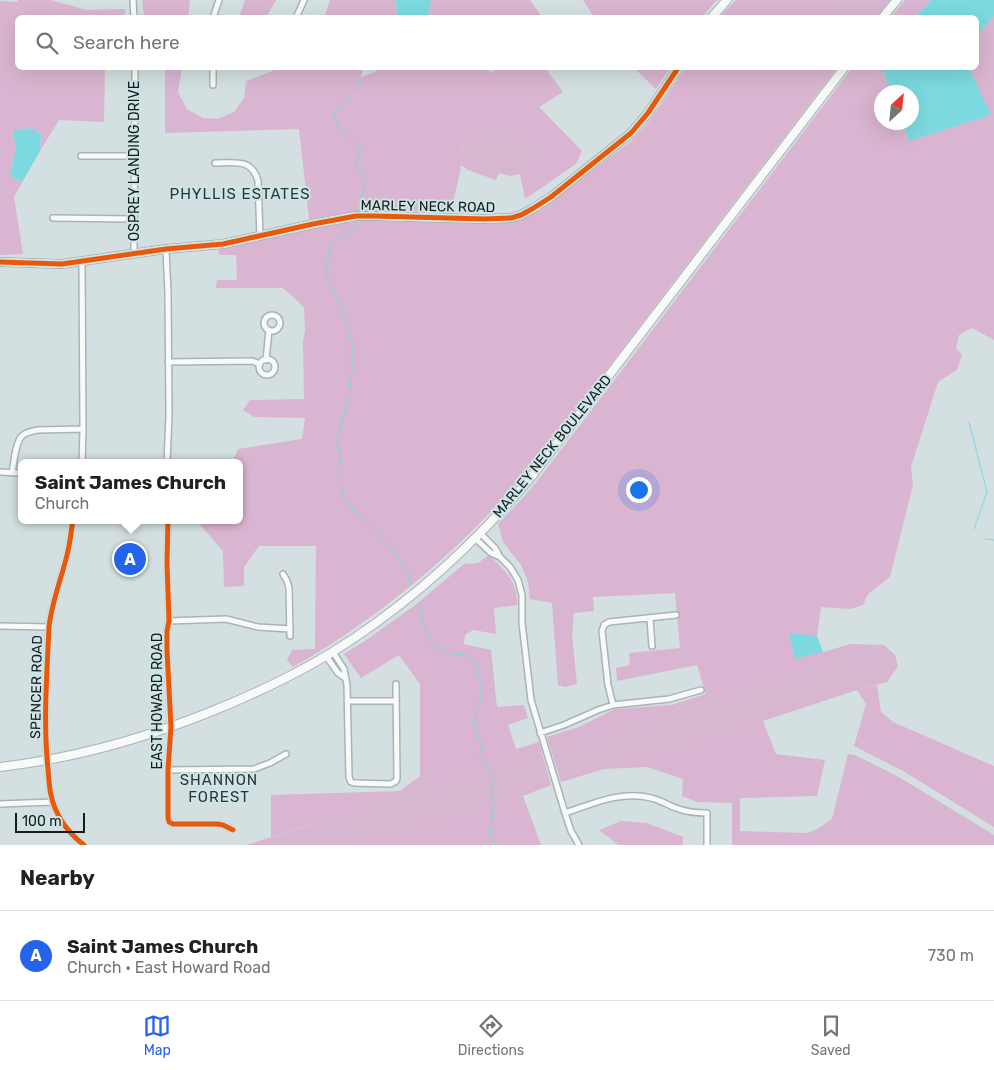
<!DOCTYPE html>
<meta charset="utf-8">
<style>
body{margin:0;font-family:Rubik,sans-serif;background:#f2f2f2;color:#202124}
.compass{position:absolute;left:874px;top:85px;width:45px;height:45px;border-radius:50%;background:#fff;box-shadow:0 5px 20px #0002;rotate:27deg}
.scale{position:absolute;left:15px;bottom:12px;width:70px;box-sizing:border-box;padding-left:5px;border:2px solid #151c1d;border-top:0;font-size:14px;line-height:18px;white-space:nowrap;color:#151c1d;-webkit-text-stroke:4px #cee4e5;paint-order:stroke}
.you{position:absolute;left:638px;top:489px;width:18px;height:18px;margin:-12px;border:4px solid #fff;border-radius:50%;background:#1a73e8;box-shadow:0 0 0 8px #1a73e833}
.badge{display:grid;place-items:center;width:32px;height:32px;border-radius:50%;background:#2563eb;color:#fff;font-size:16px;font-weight:700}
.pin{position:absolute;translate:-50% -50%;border:2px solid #fff;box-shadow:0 1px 5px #0006}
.popup{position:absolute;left:18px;top:459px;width:225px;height:65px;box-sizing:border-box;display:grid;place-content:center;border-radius:8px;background:#fff;filter:drop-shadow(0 1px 4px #0005);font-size:16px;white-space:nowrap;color:#757577}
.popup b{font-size:19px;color:#202124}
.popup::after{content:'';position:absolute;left:50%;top:100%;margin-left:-10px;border:10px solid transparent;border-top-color:#fff}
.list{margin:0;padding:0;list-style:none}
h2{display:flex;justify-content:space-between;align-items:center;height:65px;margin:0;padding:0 20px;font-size:21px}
h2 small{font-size:16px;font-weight:400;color:#757577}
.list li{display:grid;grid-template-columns:32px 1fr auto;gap:15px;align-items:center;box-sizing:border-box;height:90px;padding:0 20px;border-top:1px solid #e0e0e0}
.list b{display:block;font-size:19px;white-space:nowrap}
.list p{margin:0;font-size:16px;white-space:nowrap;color:#757577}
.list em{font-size:16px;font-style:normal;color:#757577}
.icon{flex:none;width:28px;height:28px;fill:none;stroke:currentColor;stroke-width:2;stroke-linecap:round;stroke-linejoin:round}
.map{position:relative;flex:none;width:994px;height:845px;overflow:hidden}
.search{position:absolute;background:#fff;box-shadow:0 5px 20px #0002;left:15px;right:15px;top:15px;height:55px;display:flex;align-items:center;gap:12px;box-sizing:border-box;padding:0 18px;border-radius:8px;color:#757577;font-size:19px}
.sheet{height:155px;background:#fff}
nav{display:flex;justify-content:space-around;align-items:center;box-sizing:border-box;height:70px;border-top:1px solid #e0e0e0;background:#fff;font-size:14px;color:#757577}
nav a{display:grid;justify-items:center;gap:2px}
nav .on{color:#2563eb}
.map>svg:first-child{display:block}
</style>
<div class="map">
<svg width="994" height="845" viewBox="0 0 994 845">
<rect width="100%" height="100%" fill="#d3dfe0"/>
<path fill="#d7b6cf" d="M833,0H890L876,18L844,17Z
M479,126L497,130L544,150L520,174L510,176L499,173L496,180L468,170L461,165L463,149L462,142L471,136Z
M884,645L895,655L898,666L887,682L857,690L763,721L561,782L551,750Z
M542,753L551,785L523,796L358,845H246Z"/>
<path fill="#dab5d1" d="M18,0H51L87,10L126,9L124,17L18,18V68H105L104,122L59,120L40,151L41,134L31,128L13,131L16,149L10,173L15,180L23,181L14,197L23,254L0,255V1L17,2Z
M142,0H190L188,17H144Z
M245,0H276L268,14L262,17H239Z
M330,0H396L397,13L392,17L324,18Z
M431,0H530L542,17L466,18L464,16L462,18H428Z
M583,0H717L706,12L702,18L594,17Z
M736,0H833L844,17H719Z
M905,0H931L915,17H891Z
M994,16V340L972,328L959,335L956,348L962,355L957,370L938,382L911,467L913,485L890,577L868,594L863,605L850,609L821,607L817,636L789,634L823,652L851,644L884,645L551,750L547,737L579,727L615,709L671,705L706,694L697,665L617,681L616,668L630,665L629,653L680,648L675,593L593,597L594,611L574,613L572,635L577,684L565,687L558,685L552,603L530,599L528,582L521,565L503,542L498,524L530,490L558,454L852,68H882L891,92H882V122L902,123L909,140L990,115L969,68H976L977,36Z
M165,68H182L178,92L187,109L203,118L218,119L234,112L244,98L246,81L280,68H363L361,77L375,72L377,68H487L491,73L497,68H545L563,92L539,107L582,151L576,164L525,199L520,174L544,150L497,130L479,126L471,136L462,142C465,162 455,191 451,212L364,211L309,219L299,129L165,133Z
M634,68H670L656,89Z
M685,68H837L543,453C522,477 501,501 479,524C425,578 359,630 293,667L287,660L292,650L315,649L316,546H259L244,567V586L224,587L223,551L197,521L198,520H239V463H232L238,449L302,439L305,418L254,417L243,410L250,400L304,399L303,342L305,330L304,307L283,288H216L217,280H237L236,255H219L218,248L237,246L268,238L342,223L367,220L492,223C514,222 522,220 541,209L630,142L646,125L659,107Z
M489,555C505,571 518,581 517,605L494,608L496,634L473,630L465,635L464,644L491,650L497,707L524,705L528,718L508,725L516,749L539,742L542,753L271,837V795L400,791L420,776V684L399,655L361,678L344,654L365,641L414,606L464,564L478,563Z
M877,685L881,712L893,722L994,766V827L903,771L854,746L866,704L857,690Z
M763,721L776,754L825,760L817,796L740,798V831L808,833L819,828L832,819L848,754L855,755L899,777L994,835V845H732V803L697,802L682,796L683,779L647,767L603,769Z
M523,796L541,845H358Z
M621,821L647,823L683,837V845H620L617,844L599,830Z"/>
<path fill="#7cd9df" d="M396,0H431L428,17H392L397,13Z
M931,0H994V16L977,36L976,18L915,17Z
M882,68H969L991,115L909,141L902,123L912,122V92H891Z
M31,128L41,134L40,151L23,181L15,180L10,173L16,149L13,131Z
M789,633L817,636L823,652L795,659Z"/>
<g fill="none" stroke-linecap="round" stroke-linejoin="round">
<path stroke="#7cd9df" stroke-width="1" d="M359,210L366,176L355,168L361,149L340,130L334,114L364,78
M356,221L354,227L331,244L326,267L328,279L342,310L352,341V370L349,398L337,440L341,463L342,494L351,507L395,553L406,569L411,584
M969,422L987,492L974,529
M985,539L994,540
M419,604C424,624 427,649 452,654C454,655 457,654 460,654C470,656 473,659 478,667L475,675L481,681V701L476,710L474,725L482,746L479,756L494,777L491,792L493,798
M494,802L490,835L495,845"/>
<defs>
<path id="street" d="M133,0L134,18
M213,18L219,0
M296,18L304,0
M213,68V85
M81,156H134
M215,163C234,163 252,158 258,181L260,236
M53,218L134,219
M166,249L168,293L169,415L167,463
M134,254L135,68
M264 323a8 8 0 1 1 16 0a8 8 0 1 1-16 0Z
M259 367a8 8 0 1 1 16 0a8 8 0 1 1-16 0Z
M266,360L269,330
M168,362L252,361L260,364
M82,463L83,429L82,261
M0,472L19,473
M12,473C14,463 15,443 22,436C26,432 33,431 38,430L83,429
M73,520C71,532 70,544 67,555C61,580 52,601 49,627C47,674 43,722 48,769C49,778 49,787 51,795C55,815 68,833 84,845
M168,520L167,563L169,621L167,631V650L171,727L168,770V818L169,822L173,824H217L223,825L233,830
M480,533L495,548L500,557
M475,538L491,553L500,557L510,567L518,580L522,595V623L531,700L565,813L571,831L579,845
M283,574L287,581L289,588L290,636
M650,618L652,646
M169,621L226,619L258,627L290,629
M0,626L49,627
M333,652L344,669L347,685L349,777L351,782L354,783L391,784L396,781L397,778L396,684
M326,656L338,673L345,678
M348,701H396
M613,705L608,685L602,631L604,625L609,622L676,615
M540,733L564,725L598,710L613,705L669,699L701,690
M168,770L254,769L270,763L286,754
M0,804L53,802
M565,813C592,804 622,790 651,798C660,800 668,805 676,808C686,812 696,813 707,813V845"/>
<path id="secondary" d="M711,18L727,0
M882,18L897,0
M0,262L62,264L166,249L223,244L313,224L356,216H375L484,219L511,218L521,215L532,209L551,197L631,133L648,113L678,68
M0,767C70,759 139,740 205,714C248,697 291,677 331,653C407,606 474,545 532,476L844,68"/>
</defs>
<use href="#street" stroke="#aab4b5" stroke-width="8"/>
<use href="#secondary" stroke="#aab4b5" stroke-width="10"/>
<use href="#street" stroke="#f8fafa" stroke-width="5"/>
<use href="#secondary" stroke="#f8fafa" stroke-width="8"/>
<defs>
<path id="cycleway" d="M0,262L62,264L166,249L223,244L313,224L356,216H375L484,219L511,218L521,215L532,209L551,197L631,133L648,113L678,68
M73,520C71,532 70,544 67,555C61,580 52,601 49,627C47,674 43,722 48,769C49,778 49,787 51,795C55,815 68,833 84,845
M168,520L167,563L169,621L167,631V650L171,727L168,770V818L169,822L173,824H217L223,825L233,830"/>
</defs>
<use href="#cycleway" stroke="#cee4e5" stroke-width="8"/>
<use href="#cycleway" stroke="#e8590c" stroke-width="5"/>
</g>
<g text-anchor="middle" stroke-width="4" stroke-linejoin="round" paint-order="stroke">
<g font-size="14" fill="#151c1d" stroke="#cee4e5">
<text transform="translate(134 161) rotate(-90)" y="5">OSPREY LANDING DRIVE</text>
<text transform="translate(428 206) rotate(1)" y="5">MARLEY NECK ROAD</text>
<text transform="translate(552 446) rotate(-51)" y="5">MARLEY NECK BOULEVARD</text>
<text transform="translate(36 687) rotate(-89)" y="5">SPENCER ROAD</text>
<text transform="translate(157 701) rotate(-90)" y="5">EAST HOWARD ROAD</text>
</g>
<g font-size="15" letter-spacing="1" fill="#253738" stroke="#cee4e5">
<text x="240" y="199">PHYLLIS ESTATES</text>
<text x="219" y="785">SHANNON<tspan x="219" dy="17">FOREST</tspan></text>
</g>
</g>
</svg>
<svg class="compass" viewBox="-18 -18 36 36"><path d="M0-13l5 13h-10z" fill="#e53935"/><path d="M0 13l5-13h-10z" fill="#757577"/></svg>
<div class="scale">100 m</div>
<div class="you"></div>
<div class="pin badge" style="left:130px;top:559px">A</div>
<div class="popup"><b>Saint James Church</b>Church</div>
<div class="search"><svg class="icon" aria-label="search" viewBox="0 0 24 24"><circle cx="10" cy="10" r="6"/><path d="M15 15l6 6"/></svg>Search here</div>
</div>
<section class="sheet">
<h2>Nearby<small></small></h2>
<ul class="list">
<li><span class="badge">A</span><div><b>Saint James Church</b><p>Church · East Howard Road</p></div><em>730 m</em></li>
</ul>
</section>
<nav>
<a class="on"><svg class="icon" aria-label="map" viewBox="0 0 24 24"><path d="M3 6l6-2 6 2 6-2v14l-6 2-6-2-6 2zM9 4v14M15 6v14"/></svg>Map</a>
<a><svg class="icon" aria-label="directions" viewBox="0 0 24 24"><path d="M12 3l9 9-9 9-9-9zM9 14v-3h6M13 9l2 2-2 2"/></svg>Directions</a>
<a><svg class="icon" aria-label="saved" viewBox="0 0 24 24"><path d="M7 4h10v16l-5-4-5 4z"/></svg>Saved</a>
</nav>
